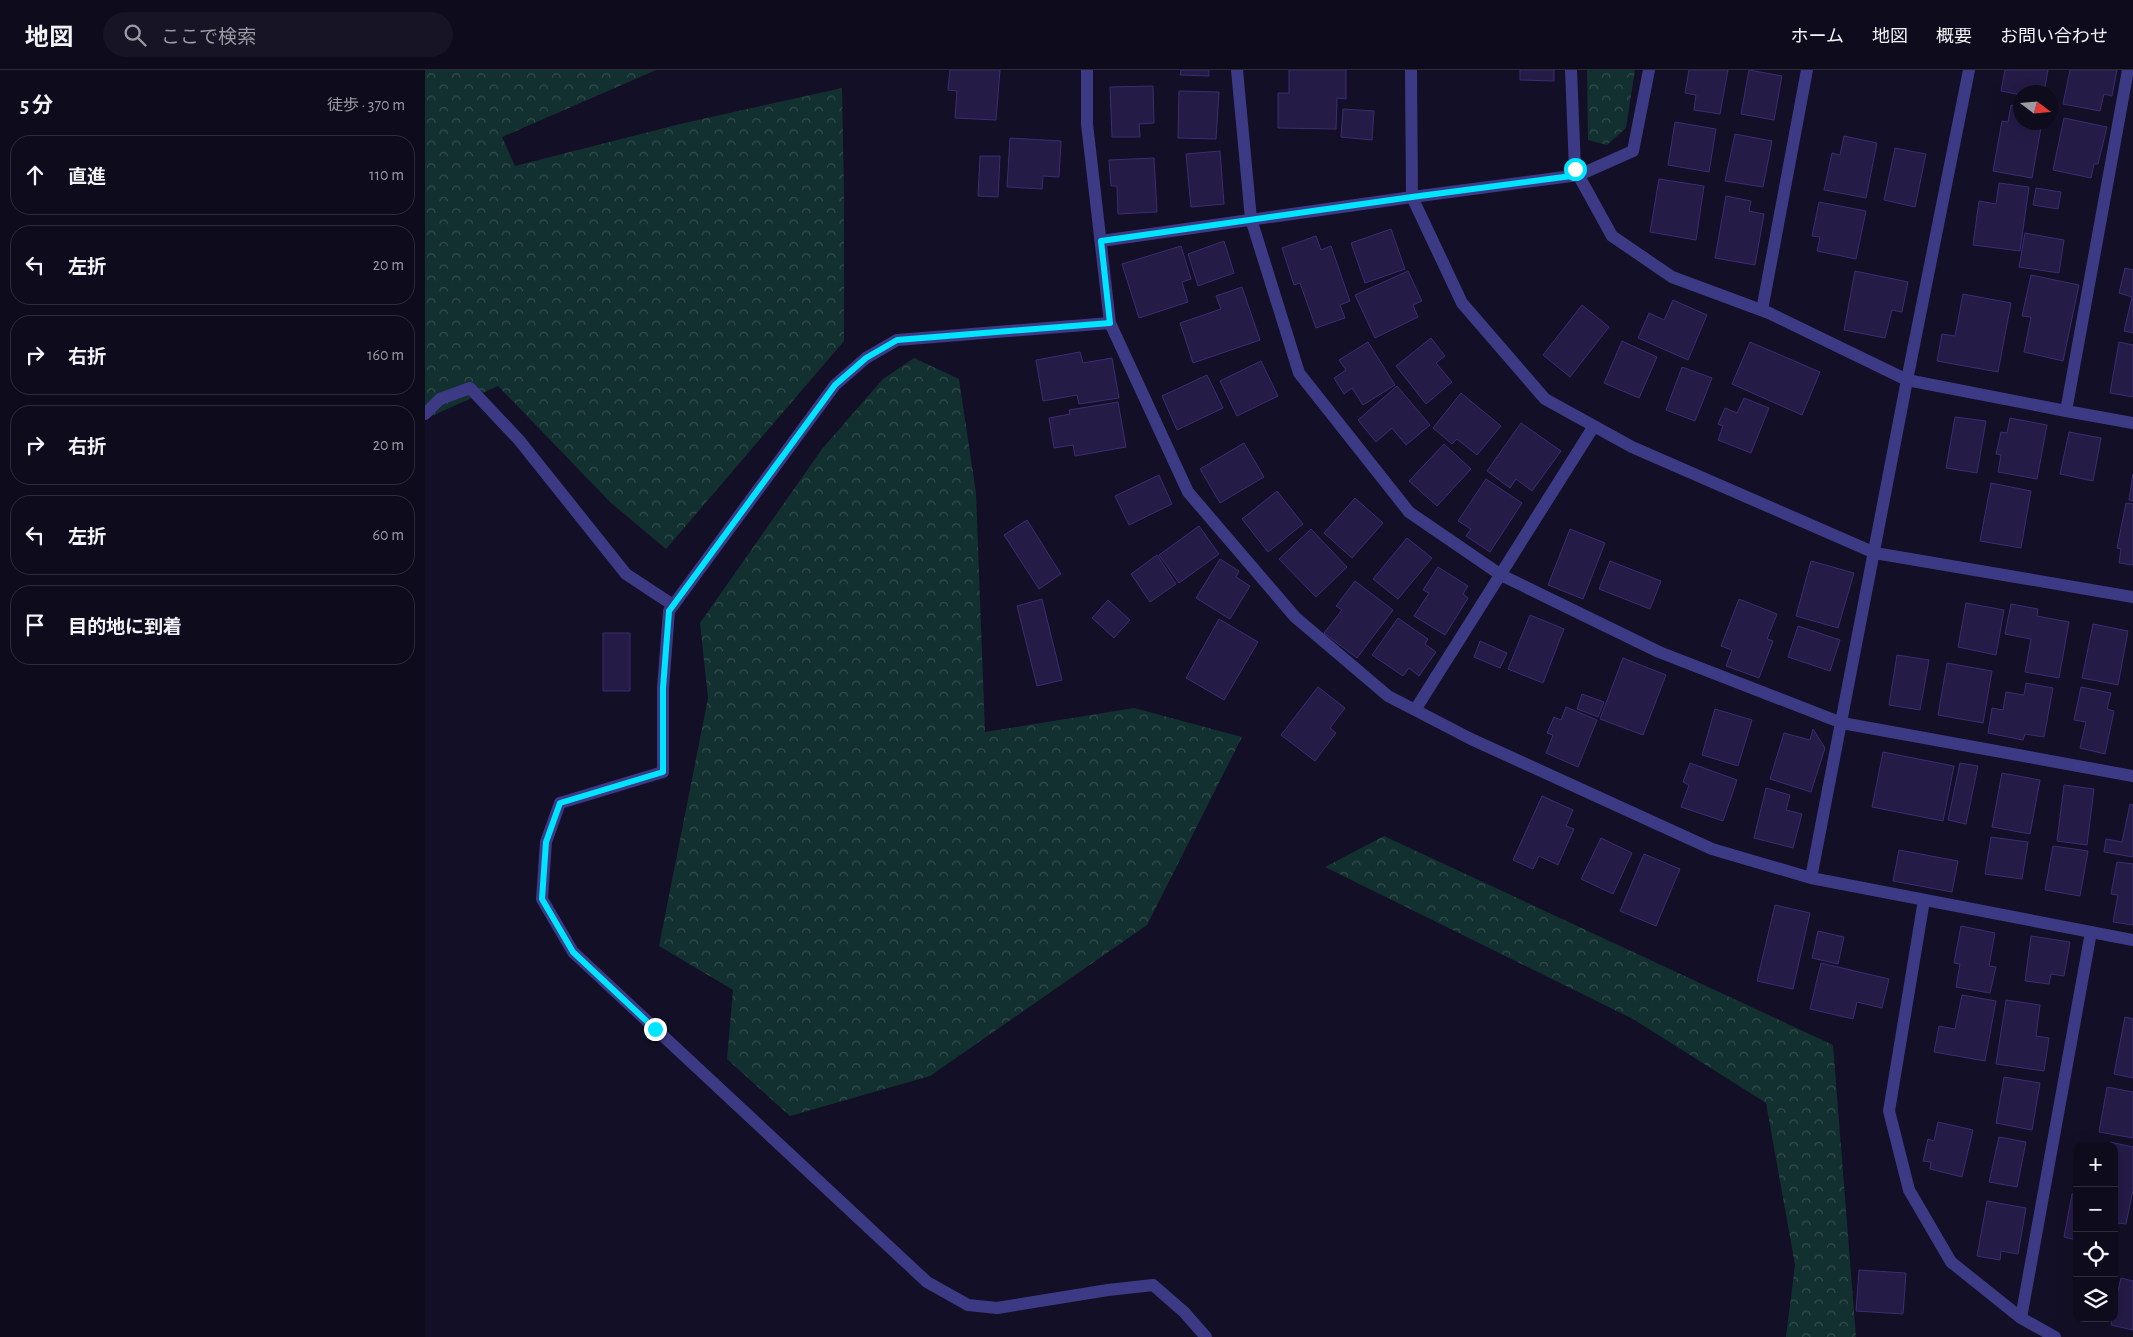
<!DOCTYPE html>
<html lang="ja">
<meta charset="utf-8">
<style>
body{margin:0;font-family:"Alegreya Sans","Noto Sans JP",sans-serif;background:#171425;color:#f1f3f6}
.controls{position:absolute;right:15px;bottom:15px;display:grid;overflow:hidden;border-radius:10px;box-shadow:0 5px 20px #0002}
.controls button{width:45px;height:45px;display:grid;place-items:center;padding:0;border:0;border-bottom:1px solid #2e2b3b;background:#0e0b1c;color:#f1f3f6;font:25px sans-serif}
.compass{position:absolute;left:1588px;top:15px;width:45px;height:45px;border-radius:50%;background:#0e0b1c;box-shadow:0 5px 20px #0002;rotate:106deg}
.stop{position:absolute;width:15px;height:15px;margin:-11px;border:4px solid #00e5ff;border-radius:50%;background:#fff}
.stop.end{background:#00e5ff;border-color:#fff;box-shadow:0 1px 5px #0008}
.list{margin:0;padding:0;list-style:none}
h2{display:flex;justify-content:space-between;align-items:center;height:65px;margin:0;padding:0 20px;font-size:21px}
h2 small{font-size:16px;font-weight:400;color:#9b9ba3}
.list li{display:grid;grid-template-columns:32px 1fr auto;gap:15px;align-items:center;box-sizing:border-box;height:80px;margin:0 10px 10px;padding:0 10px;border:1px solid #2e2b3b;border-radius:20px}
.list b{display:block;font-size:19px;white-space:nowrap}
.list em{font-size:16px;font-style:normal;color:#9b9ba3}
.icon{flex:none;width:28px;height:28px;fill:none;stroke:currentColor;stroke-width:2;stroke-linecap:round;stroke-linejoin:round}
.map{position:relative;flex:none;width:1708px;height:1267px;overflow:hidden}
header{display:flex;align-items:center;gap:30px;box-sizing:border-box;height:70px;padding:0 25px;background:#0e0b1c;border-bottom:1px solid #2e2b3b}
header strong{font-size:24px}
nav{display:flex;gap:28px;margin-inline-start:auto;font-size:18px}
.search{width:350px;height:45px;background:#171425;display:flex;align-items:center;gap:12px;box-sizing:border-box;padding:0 18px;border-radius:28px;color:#9b9ba3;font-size:19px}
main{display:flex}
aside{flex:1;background:#0e0b1c}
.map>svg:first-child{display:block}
</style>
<header>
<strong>地図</strong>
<div class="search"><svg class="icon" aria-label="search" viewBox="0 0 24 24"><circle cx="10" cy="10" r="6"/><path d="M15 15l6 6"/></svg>ここで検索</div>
<nav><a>ホーム</a><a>地図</a><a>概要</a><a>お問い合わせ</a></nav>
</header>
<main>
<aside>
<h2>5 分<small>徒歩 · 370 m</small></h2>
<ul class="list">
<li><svg class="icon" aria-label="ahead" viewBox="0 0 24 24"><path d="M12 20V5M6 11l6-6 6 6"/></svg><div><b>直進</b></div><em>110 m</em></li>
<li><svg class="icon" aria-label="left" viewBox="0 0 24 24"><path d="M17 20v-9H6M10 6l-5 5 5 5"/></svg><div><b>左折</b></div><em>20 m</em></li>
<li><svg class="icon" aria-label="right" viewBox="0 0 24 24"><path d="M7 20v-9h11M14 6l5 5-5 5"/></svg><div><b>右折</b></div><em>160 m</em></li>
<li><svg class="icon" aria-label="right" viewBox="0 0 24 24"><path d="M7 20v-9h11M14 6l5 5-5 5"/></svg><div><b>右折</b></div><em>20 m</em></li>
<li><svg class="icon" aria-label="left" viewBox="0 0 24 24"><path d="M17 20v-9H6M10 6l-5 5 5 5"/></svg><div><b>左折</b></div><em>60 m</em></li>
<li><svg class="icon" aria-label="arrive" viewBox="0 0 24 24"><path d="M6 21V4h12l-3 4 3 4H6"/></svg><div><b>目的地に到着</b></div></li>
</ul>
</aside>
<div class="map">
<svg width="1708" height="1267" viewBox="0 0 1708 1267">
<defs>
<pattern id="forest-crowns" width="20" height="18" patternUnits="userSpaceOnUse" patternTransform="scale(1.25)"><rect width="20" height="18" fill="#12302f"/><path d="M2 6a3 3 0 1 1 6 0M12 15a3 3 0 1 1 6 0" fill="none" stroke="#344d4e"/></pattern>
</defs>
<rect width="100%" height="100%" fill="#130f26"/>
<path fill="url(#forest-crowns)" d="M0,0H231L77,67L90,96L255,54L417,18L419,120V271L241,479L186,433L73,316L0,349Z
M1162,0H1210L1201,58L1182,75L1163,70Z
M489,288L534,309L551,423L560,662L709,638L817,667L722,855L505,1006L365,1046L302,989L308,920L234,876L283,628L275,553L397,379L458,309Z
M959,766L1408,975L1431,1267H1361L1370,1195L1341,1033L1208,949L900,797Z"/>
<path fill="#241b47" stroke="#3b2d73" d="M525,0H575L571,50L530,48L532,21L523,20Z
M756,0H784V6L755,5Z
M864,0H921V29L912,28L911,59L853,58V23H864Z
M1095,0H1129V11L1095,10Z
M1264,0H1303L1295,44L1269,40L1271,25L1260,23Z
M1324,0L1357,6L1349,50L1316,44Z
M1580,0H1623L1619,22H1596V25L1576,21Z
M1645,0H1692L1687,26L1679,24L1675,41L1638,34Z
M728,16L729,53L714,54L715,67H687L685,17Z
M754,21L794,22L791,69L753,68Z
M1586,35L1596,37V52H1617L1607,108L1568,101L1577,51L1583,52Z
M918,39L949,41L947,70L916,67Z
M1639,48L1682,57L1673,94H1669L1666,108L1628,100Z
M1250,52L1291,59L1284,102L1243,95Z
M1310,64L1347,71L1338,117L1300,111Z
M1419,66L1452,73L1441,128L1399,120L1407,83L1415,85Z
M585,68L636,71L634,107L618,106L617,119L582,117Z
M1470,78L1501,84L1490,137L1459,130Z
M795,81L799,134L766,137L761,84Z
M555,86H575L573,127L553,126Z
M729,88L732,142L693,144L692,116H686L684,90Z
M1234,109L1279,116L1271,170L1225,162Z
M1574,113L1604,117L1595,181L1548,175L1554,131L1571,134Z
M1611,118L1636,122L1633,139L1608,135Z
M1301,126L1326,131L1324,141L1339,144L1330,195L1290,188Z
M1394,132L1441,141L1431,189L1392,181L1395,167L1387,166Z
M966,159L980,199L940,213L926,173Z
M1600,163L1639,170L1634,203L1594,197Z
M891,166L896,180L906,176L925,231L915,235L920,248L891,258L875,213L869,215L857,178Z
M799,171L809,203L773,216L763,184Z
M756,176L766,209L757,212L763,232L714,248L697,194Z
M1700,198L1708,200V263L1699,261L1707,227L1694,223Z
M983,201L997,231L988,235L993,247L950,268L930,225Z
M1430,201L1483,212L1477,242L1467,240L1460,268L1419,260Z
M1606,205L1654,215L1638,291L1599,282L1606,247L1597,246Z
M817,217L835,270L768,293L755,253L796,239L791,226Z
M1538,224L1586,233L1573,302L1512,291L1517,264L1530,266Z
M1248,230L1282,245L1263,290L1213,268L1224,243L1239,250Z
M1157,235L1184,257L1145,307L1118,285Z
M1006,268L1020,286L1011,293L1027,312L1001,334L971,296Z
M1197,271L1232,287L1214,328L1179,313Z
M943,272L970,315L938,335L927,318L919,324L909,308L921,300L914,290Z
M1325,272L1395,302L1377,345L1307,314Z
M1694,272L1708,275V327L1685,323Z
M655,282L658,293L687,288L694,328L654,334L652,325L618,331L611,290Z
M836,291L853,326L812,346L795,311Z
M1257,297L1287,308L1270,351L1241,340Z
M782,305L798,338L752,360L737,326Z
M972,316L1005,355L981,375L967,358L951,372L933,350Z
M1036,323L1076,356L1052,385L1032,369L1027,374L1008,358Z
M1319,328L1344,338L1326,383L1293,370L1298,356L1293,354L1300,338L1312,343Z
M693,332L701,377L650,386L648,375L629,378L624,348L645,344L644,340Z
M1530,347L1561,351L1552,403L1521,398Z
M1585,348L1622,355L1612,409L1573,402L1576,385L1571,384L1576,362L1582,363Z
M1096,353L1136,381L1107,421L1091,409L1085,418L1062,401Z
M1644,362L1676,368L1668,411L1635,404Z
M819,373L839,407L795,433L775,399Z
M1019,374L1046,399L1012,436L984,411Z
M1708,404V431L1704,430Z
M734,405L747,434L704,455L690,426Z
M1061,409L1097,433L1065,482L1041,466L1046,459L1033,451Z
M1566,413L1606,421L1596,478L1555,471Z
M852,421L878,454L843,482L817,449Z
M930,428L958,453L927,488L899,463Z
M1701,433L1708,434V495L1694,493L1696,479L1692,478Z
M602,450L636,504L614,519L579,465Z
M774,456L794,484L754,513L734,485Z
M886,459L922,497L891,527L854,489Z
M1145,459L1180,473L1158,529L1123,515Z
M982,468L1007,488L973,529L948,509Z
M732,485L751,514L725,532L706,504Z
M795,489L814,501L811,507L825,516L805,549L771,528Z
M1185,491L1236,511L1225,539L1174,519Z
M1386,491L1429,503L1413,558L1371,546Z
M1013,497L1043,516L1038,524L1043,528L1020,565L989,546L1004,523L998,520Z
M930,511L968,540L932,588L899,563L917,540L911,536Z
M617,529L637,610L612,616L592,536Z
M1314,529L1352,544L1342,569L1348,571L1334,608L1301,596L1307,580L1296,576Z
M683,530L705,550L689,568L667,548Z
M1541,533L1579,540L1571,585L1533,577Z
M1586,534L1613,539L1612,546L1644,552L1634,608L1600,602L1606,569L1580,564Z
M1105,545L1139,559L1118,613L1083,599Z
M973,548L1003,569L1000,574L1011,582L994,606L984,598L978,606L947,585Z
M794,549L833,572L799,630L761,608Z
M1668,554L1703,561L1693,615L1657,608Z
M1373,556L1415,570L1405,601L1363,587Z
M178,563H205V621H178Z
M1055,571L1082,583L1075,598L1049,587Z
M1472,585L1504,590L1495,640L1464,635Z
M1198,588L1241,605L1218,665L1175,649Z
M1522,593L1567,601L1558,653L1513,645Z
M1601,613L1628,618L1619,667L1600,664L1598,670L1563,663L1567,638L1578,640L1581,622L1599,625Z
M893,617L920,638L905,658L911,663L890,691L856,665Z
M1656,617L1686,623L1682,639L1689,641L1680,684L1655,678L1661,652L1649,650Z
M1157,624L1179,632L1173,647L1152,639Z
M1141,637L1172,650L1153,697L1121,683L1128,665L1122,663L1129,647L1136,650Z
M1290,639L1327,650L1313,696L1277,685Z
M1388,659L1400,678L1386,722L1345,709L1359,663L1385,670Z
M1458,682L1529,696L1518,751L1447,737Z
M1265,693L1312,710L1298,751L1256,737L1264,715L1258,712Z
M1535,693L1553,696L1541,754L1523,750Z
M1577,703L1615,710L1605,764L1567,757Z
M1639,715L1669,719L1662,775L1632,771Z
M1341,718L1365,725L1361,740L1377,744L1368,778L1329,768Z
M1117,726L1148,740L1141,756L1149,759L1133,795L1114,786L1108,799L1088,790Z
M1705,734L1708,735V787L1679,782L1681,769L1697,772Z
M1566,767L1603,772L1597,809L1560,804Z
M1176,768L1207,783L1188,824L1156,809Z
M1628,776L1663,781L1655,826L1620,820Z
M1474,780L1533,791L1527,822L1468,811Z
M1219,784L1255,799L1231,856L1195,841Z
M1692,792L1708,794V855L1688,852L1693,825L1686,824Z
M1350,835L1385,843L1368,919L1332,911Z
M1536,856L1570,863L1564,896L1571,897L1565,923L1531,917L1535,894L1529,893Z
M1393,861L1419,867L1413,894L1387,888Z
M1606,866L1645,872L1639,906L1626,904L1624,914L1600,911Z
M1396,893L1464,909L1457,938L1432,932L1428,949L1385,939Z
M1537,925L1571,931L1560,991L1509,982L1514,956L1530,959Z
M1581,930L1615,935L1611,966L1624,968L1619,1001L1571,994Z
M1700,947L1708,949V1008L1689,1004Z
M1579,1007L1615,1013L1607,1060L1571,1053Z
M1682,1017L1708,1022V1068L1674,1062Z
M1513,1052L1548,1060L1537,1107L1505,1099L1506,1092L1498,1091L1503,1069L1509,1071Z
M1574,1067L1601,1072L1592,1117L1564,1112Z
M1685,1072L1708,1077V1120L1701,1154L1693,1153L1689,1171V1076H1684Z
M1647,1124H1652V1170L1639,1167Z
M1562,1131L1601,1138L1593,1184L1576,1181L1575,1190L1552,1186Z
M1434,1200L1481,1203L1478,1244L1431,1241Z
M1696,1208L1708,1211V1260L1686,1255L1687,1248H1689V1238Z"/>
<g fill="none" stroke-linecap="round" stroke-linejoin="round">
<path stroke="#3d3a85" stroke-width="12" d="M0,344L15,329L45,318L94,370L201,504L248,535
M135,733L121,772L117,829L148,882L502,1212L543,1235L572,1238L683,1220L728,1215L759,1242L781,1267"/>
<path stroke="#3d3a85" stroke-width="12" d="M812,0L826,149L874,303L984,442L1076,505L1234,582L1417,653L1708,706
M986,0L987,127L1037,233L1120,329L1207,377L1450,483L1708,527
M1146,0L1150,99L1187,166L1247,207L1344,243L1482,310L1544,0
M1703,0L1641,341L1482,310L1386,808L1708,870
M676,171L987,127L1154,105L1208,81L1224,0
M1337,240L1382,0
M685,253L763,422L870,547L963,626L1046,669L1287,779L1386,808
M1641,341L1708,353
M990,640L1169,356
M135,733L238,702V618L244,541L410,315L441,288L472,270L685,253L662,54V0
M1499,830L1464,1041L1484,1120L1526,1192L1596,1248L1630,1267
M1596,1248L1666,862"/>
</g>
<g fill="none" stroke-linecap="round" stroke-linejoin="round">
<path stroke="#00e5ff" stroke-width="6" d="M230,959L148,882L117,829L121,772L135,733L238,702V618L244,541L410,315L441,288L472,270L685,253L676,171L987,127L1154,105L1150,99"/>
</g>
</svg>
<div class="controls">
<button>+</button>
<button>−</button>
<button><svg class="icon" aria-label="locate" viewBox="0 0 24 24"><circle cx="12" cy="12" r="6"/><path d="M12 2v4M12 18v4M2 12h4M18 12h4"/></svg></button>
<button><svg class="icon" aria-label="layers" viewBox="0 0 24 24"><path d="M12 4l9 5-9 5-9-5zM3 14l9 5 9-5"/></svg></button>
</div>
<svg class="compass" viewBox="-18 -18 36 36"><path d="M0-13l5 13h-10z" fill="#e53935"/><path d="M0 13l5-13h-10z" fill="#9b9ba3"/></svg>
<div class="stop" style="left:1150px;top:99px"></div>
<div class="stop end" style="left:230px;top:959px"></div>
</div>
</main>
